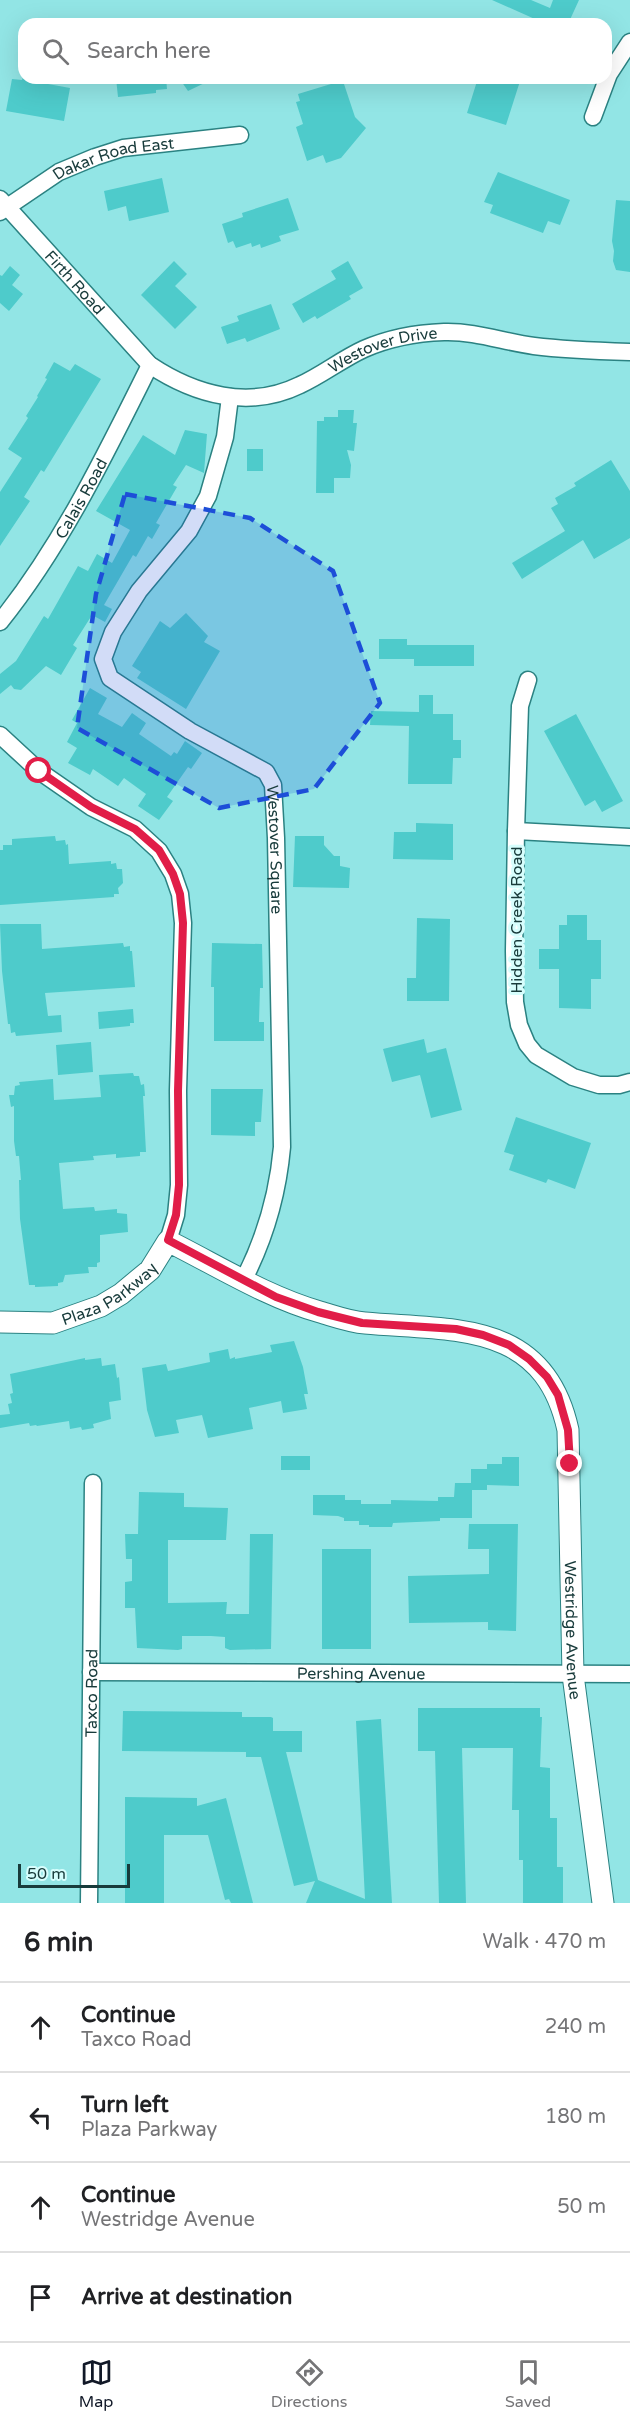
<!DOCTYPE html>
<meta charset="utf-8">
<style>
body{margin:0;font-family:"Varela Round",sans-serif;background:#f2f2f2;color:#202124}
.scale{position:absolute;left:18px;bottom:15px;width:112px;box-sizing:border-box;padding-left:6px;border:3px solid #183b3b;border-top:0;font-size:16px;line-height:21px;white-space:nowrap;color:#183b3b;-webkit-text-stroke:4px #d7fefd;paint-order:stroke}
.stop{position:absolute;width:18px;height:18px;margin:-14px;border:4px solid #e11d48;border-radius:50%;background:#fff}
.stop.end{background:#e11d48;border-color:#fff;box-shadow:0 2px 6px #0008}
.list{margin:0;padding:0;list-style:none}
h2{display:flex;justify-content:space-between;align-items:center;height:78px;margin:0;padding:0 24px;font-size:26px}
h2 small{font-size:20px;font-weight:400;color:#757577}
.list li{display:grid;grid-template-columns:39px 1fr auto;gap:18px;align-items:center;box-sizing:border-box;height:90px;padding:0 24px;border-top:2px solid #e0e0e0}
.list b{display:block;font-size:22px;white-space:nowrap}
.list p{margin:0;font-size:20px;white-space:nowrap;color:#757577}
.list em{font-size:20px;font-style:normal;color:#757577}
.icon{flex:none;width:33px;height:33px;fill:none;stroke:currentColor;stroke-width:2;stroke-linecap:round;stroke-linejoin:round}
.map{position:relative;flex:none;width:630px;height:1903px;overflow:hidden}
.search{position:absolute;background:#fff;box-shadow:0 6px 24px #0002;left:18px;right:18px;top:18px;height:66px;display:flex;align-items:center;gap:15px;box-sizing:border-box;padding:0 21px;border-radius:18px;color:#757577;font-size:22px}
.sheet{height:438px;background:#fff}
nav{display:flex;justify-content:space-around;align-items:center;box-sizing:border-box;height:84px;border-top:2px solid #e0e0e0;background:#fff;font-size:16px;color:#757577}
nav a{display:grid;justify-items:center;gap:3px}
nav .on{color:#111827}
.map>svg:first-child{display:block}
</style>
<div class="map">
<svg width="630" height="1903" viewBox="0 0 630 1903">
<rect width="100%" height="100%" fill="#92e5e5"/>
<path fill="#4ecbcb" d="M492,0H531L550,8L553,0H579L568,24H546Z
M23,77L37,79V82L70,88L64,121L6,111L12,79L22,80Z
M116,78H166L167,89L156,90V93L118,97Z
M179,78H215L188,91Z
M329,78H342L355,117L366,128L341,158L326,163L323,155L307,161L296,127L303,124L296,102L300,101L298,94L331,84Z
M478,78H521L506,125L467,113Z
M498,172L570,200L560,225L548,221L543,233L490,213L493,205L484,202Z
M162,178L169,212L129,221L126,206L108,211L104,191Z
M288,198L299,230L279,236L281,241L261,248L260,244L252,247L251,243L236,248L233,241L228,243L222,224L243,217L242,213Z
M616,200L630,201V272L616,270L613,261L614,251L612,241Z
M174,261L187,274L175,286L197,307L175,329L141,295Z
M348,261L363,288L349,296L351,299L317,319L315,316L303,323L292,304L336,279L331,271Z
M10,266L20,275L12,285L23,294L9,311L0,303V275L2,276Z
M271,304L280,329L247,342L245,338L227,344L221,327L239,321L237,316Z
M54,362L70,371L75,364L101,379L44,472L41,470L24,497L30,501L0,546V492L22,458L8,449L28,418L26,416L38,397L37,396L47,379L45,378Z
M338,410H354L353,423H357L354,451L347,450L351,465L350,478H334V493H316L317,421H324V417H338Z
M185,430L207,434L204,473L186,465L173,485L177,487L156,523L160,525L152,539L148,536L136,557L133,555L104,605L112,609L105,622L92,615L73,645L77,648L61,675L46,666L21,690L14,689L11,685L0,694V674L16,661L44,616L48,619L78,566L88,571L97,554L112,563L130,530L96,511L143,435L175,455Z
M247,449H263V471H247Z
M611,460L630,491V538L594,559L583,540L522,579L512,563L565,531L551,508L558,504L555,498L576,486L574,483Z
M186,613L208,636L204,642L220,651L186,709L137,678L141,672L132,666L160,621L170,628Z
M379,639H407V645H474V666H414V659H379Z
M90,688L107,698L98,714L122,727L132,713L146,723L139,734L171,756L174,752L177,754L185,741L202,753L191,769L188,767L167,797L173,801L159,820L138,806L146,794L124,778L118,786L93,769L90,775L68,763L77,748L67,742L77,723L72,720Z
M419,695H433V714H453V740H461V758H453L452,784H408L409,726L370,725L371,711L419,712Z
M576,714L623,801L602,812L595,800L585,806L544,731Z
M416,823L453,824V860L393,859L394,832H416Z
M55,836L56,841L65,840L66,845L68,844L69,864L111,861V864L116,863L117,869H122L123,883L118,888L119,894H114V897L0,905V850H3V845H12V839Z
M295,836H324V845L334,856H340V866L350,868L349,888L293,887Z
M567,915H587V940H601V979H591V1009L559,1008V969H539V949H559V925H567Z
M417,918L450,919L449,1001H407V978H416Z
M0,924H41L42,949L123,943L124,947L130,946V951H132L135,987L45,993L48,1016L61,1015L62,1032L16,1036L15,1032L11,1033L10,1024H8L2,971Z
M212,943L262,944L263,988H260L259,1022H264V1041H214V987H211Z
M133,1009L134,1023H130V1026L99,1029L98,1012Z
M424,1039L427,1053L446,1048L462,1110L431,1118L420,1075L392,1082L383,1049Z
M91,1042L93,1072L58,1075L56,1045Z
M133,1073L134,1076H139L141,1085L144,1084L145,1096H143L146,1152H140V1156L116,1158V1154L93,1156L94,1160L59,1163L63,1209L94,1207L95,1211L117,1209V1213L127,1214L128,1232L100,1235V1262L97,1263V1267H88L89,1273L65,1275L63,1282L58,1283V1286L35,1287V1285H29L20,1219L19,1180H21L19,1156H16L14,1141V1106L11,1107L9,1095H14L15,1086L20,1085L19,1082L53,1079L54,1100L101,1097L99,1075Z
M211,1089H263L261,1122H255V1136L211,1135Z
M516,1117L591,1143L575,1189L548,1179L546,1183L509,1170L514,1155L504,1152Z
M294,1341L303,1367L308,1394H304L307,1409L283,1413L281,1401L249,1408L253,1429L208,1438L202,1415L176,1420L179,1433L155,1437L147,1410L142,1368L166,1364L168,1371L210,1362L209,1353L228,1349L230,1359L235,1357V1359L272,1352L270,1345Z
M85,1358V1360L101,1358L102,1366L115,1364L117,1378L119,1377L121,1400L109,1402L111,1419L93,1424L94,1428L82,1430L81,1427L70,1429L69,1421L37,1426L36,1425L30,1426L29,1423L0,1428V1415L10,1414L8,1404L12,1403L10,1394L13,1393L10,1374Z
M281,1456H310V1470H281Z
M502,1457H519V1486L487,1485V1490H472V1518H440V1521L393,1523L392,1527H369V1525H359V1521H344V1518L338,1516L313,1515V1495H345V1500H361V1504H391V1500L438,1501V1497H454L455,1483H471V1469H487V1464H502Z
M139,1492L184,1493V1507L228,1508L226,1540H168V1603L227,1602L226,1614H249L250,1534H273L271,1649L230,1650L225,1648V1637L211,1636H182V1649L178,1650L137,1648L135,1608H125V1582L132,1581V1559H126L125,1534H138Z
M469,1524H518L516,1631L488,1630V1622L409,1623L408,1576L489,1574V1549H468Z
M322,1549H371V1649H322Z
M418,1708H540V1717H542L540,1767L550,1768V1818H557V1867H563V1903H523V1860H519V1810H512L513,1748H462L466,1903H439L435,1751H418Z
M123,1711L242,1712V1717H271L273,1718V1731H302V1752H286L318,1880L365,1899L356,1721L381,1719L392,1903H306L315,1881L294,1886L261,1757H246V1752L122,1751Z
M125,1797L197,1798V1806L226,1798L253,1903H231L229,1899L225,1900L208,1835H164V1903H125Z"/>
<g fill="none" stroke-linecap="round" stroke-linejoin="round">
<defs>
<g id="minor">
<path d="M593,117L609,74L630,42"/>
<path id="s1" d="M0,199L150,365C195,395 249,410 300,385C322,375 342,359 364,349C389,338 417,333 444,332C475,331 504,342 534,346C566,350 598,351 630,352"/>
<path id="s2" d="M0,212L59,172L95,157L123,148L240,135"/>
<path id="s3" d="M230,397L225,437L208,496L189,531L139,591L113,632L103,659L110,678L190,731L266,772L273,785L276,838L282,1147C278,1192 265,1238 244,1279"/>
<path id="s4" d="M0,622C62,545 106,453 150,365"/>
<path d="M528,680L520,706L516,831L514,951L515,1002L519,1025L527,1044L536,1055L573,1077L599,1085H619L630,1082"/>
<path d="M0,735L39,771L91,807L135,829L159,851L173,874L180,894L183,923L178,1091L179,1185L176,1215L168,1241"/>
<path d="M516,831L630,837"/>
<path id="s5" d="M91,1672L630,1674"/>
<path id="s6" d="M89,1903L93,1483"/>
</g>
<g id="tertiary">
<path id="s7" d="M0,1322L53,1323L101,1306L121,1294L150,1270L168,1241C218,1266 267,1297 320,1312C334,1316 350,1322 365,1323C454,1331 544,1320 568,1430L573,1675L603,1903"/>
</g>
</defs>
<use href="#minor" stroke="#2b8282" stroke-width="19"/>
<use href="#tertiary" stroke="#2b8282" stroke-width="23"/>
<use href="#minor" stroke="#fff" stroke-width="16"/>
<use href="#tertiary" stroke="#fff" stroke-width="21"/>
</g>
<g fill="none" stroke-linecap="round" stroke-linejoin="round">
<path stroke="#e11d48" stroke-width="8" d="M39,771L91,807L135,829L159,850L173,874L180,894L183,923L178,1091L179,1185L176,1215L168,1240L276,1297L318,1312L362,1323L456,1329L483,1335L509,1345L529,1359L547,1377L558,1395L568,1430L570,1464"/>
</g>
<path fill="#1d4ed8" fill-opacity="0.2" stroke="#1d4ed8" stroke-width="4.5" stroke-dasharray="12 8" stroke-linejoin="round" d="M125,494L250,518L333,571L380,703L314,789L219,808L77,728L96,594Z"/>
<g text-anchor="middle" stroke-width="6" stroke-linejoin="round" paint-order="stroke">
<g font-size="16" fill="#183b3b" stroke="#d7fefd">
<text dy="6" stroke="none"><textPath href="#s2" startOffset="128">Dakar Road East</textPath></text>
<text dy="6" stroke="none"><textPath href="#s1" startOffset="112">Firth Road</textPath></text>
<text dy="6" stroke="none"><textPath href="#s1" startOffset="474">Westover Drive</textPath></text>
<text dy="6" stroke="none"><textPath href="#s4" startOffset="148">Calais Road</textPath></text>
<text dy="6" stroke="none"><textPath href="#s3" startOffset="579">Westover Square</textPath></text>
<text transform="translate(516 920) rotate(-90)" y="6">Hidden Creek Road</text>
<text dy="6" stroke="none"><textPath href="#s7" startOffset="117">Plaza Parkway</textPath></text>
<text dy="6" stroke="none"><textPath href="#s7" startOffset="867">Westridge Avenue</textPath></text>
<text dy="6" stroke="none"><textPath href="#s5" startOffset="270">Pershing Avenue</textPath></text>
<text dy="6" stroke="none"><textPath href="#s6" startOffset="210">Taxco Road</textPath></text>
</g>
</g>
</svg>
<div class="scale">50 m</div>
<div class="stop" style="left:39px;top:771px"></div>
<div class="stop end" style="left:570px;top:1464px"></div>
<div class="search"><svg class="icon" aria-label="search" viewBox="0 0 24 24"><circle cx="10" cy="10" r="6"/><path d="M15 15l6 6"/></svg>Search here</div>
</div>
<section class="sheet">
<h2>6 min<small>Walk · 470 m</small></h2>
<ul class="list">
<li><svg class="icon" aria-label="ahead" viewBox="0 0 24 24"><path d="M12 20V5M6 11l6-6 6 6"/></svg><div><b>Continue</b><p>Taxco Road</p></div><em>240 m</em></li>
<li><svg class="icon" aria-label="left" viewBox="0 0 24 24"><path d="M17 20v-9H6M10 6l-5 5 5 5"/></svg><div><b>Turn left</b><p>Plaza Parkway</p></div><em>180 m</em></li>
<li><svg class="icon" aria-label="ahead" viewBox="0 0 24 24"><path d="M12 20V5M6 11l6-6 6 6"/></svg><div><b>Continue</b><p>Westridge Avenue</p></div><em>50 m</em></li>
<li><svg class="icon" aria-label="arrive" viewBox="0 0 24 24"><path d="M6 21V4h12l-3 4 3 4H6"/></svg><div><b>Arrive at destination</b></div></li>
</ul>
</section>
<nav>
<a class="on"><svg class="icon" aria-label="map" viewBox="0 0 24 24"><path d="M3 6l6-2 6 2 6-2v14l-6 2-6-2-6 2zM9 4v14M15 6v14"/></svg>Map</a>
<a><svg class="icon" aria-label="directions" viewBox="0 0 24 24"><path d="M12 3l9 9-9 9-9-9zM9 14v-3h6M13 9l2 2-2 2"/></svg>Directions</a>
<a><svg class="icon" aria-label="saved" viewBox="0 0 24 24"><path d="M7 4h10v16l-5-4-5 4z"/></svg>Saved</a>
</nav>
